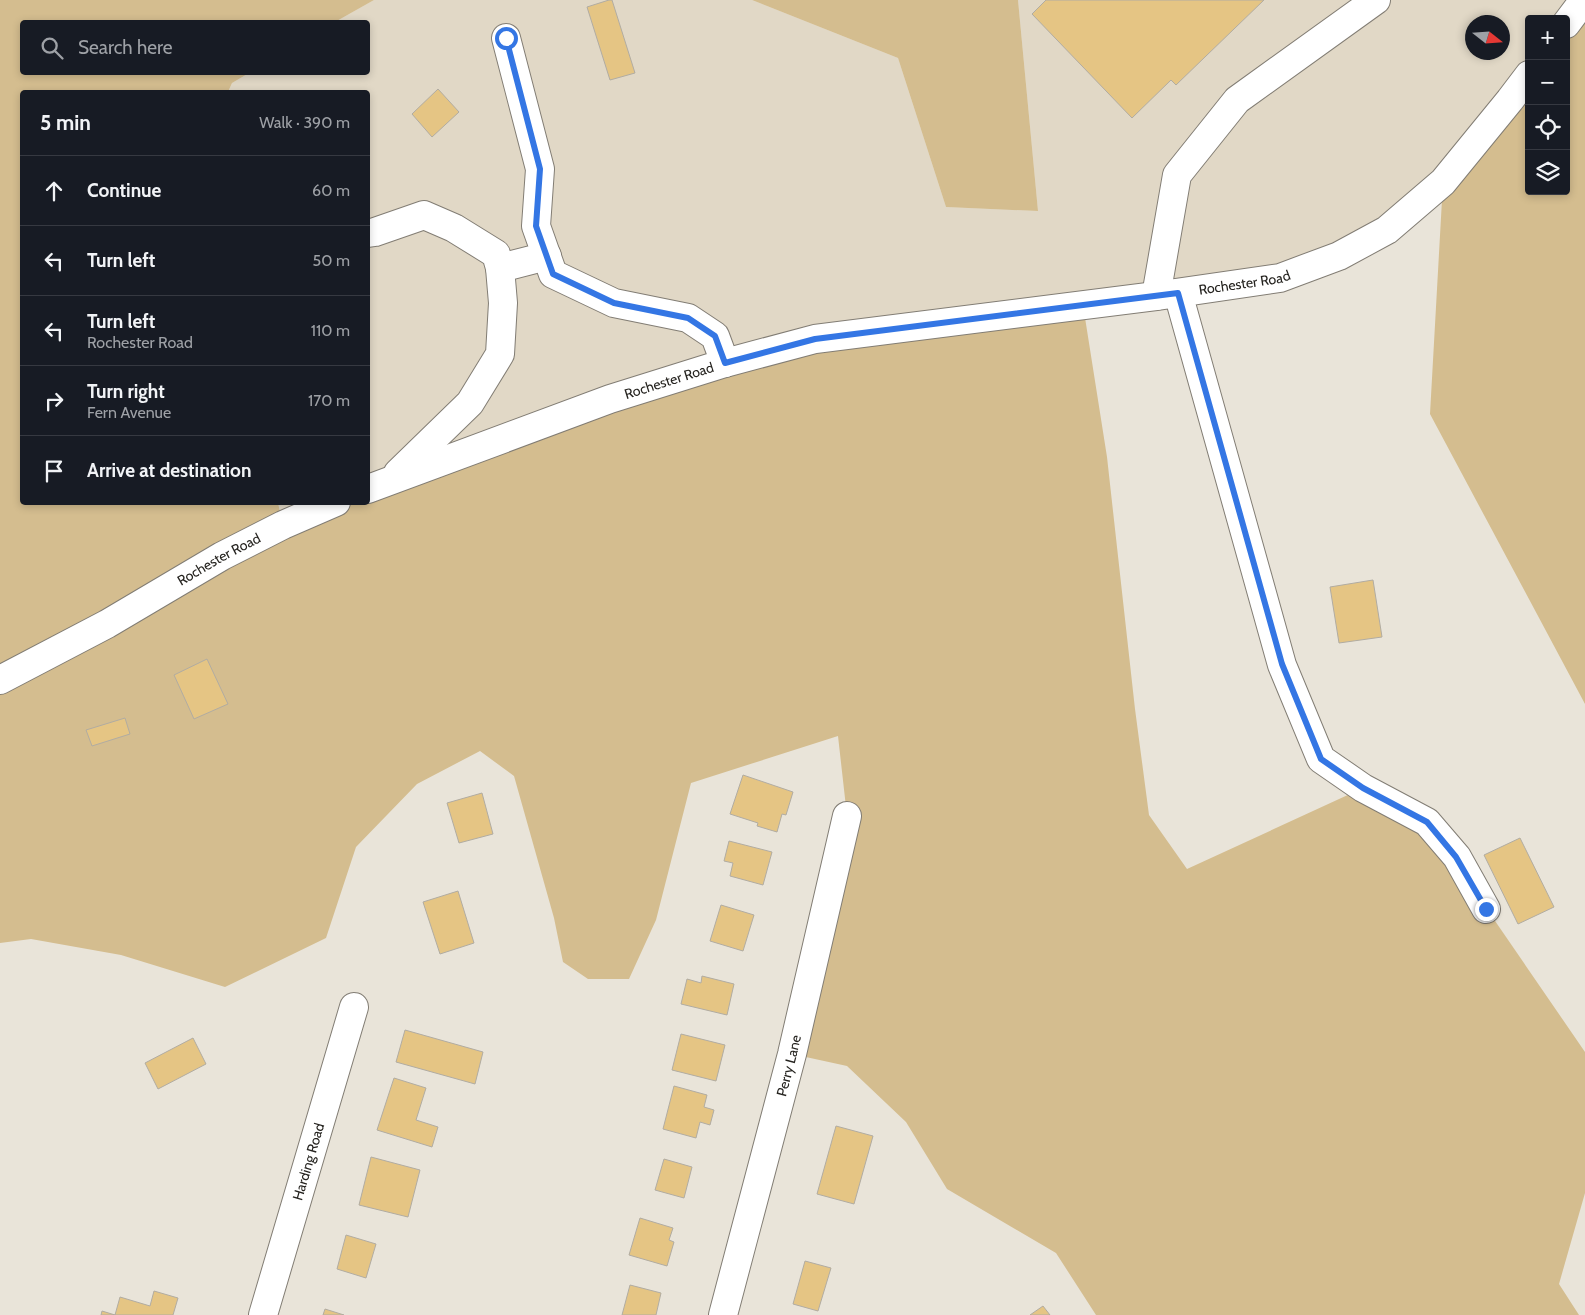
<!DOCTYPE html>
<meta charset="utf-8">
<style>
body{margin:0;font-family:Cabin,sans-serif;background:#20242c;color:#f1f3f6}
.controls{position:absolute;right:15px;top:15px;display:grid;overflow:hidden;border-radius:5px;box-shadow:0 2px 8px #0003}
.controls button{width:45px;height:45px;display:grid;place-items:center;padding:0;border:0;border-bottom:1px solid #363941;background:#171b24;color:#f1f3f6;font:25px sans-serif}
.compass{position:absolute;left:1465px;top:15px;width:45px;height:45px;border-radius:50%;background:#171b24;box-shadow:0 2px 8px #0003;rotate:107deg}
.stop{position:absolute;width:15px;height:15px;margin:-11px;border:4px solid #3476e4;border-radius:50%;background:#fff}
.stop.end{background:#3476e4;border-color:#fff;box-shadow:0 1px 5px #0008}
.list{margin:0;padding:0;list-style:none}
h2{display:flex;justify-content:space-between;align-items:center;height:65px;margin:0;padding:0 20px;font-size:21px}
h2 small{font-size:16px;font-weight:400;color:#9ea1a6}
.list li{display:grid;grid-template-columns:32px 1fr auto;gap:15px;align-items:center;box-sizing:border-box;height:70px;padding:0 20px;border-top:1px solid #363941}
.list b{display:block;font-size:19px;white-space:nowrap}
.list p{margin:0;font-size:16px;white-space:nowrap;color:#9ea1a6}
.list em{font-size:16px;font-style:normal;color:#9ea1a6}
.icon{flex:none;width:28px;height:28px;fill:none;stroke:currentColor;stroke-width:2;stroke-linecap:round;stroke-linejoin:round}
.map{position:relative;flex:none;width:1585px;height:1315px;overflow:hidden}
.search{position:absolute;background:#171b24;box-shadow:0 2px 8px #0003;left:20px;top:20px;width:350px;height:55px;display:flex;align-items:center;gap:12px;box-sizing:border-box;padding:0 18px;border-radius:5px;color:#9ea1a6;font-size:19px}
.panel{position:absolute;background:#171b24;box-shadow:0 2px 8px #0003;left:20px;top:90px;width:350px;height:415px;border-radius:5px}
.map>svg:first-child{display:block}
</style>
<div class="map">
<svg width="1585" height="1315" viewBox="0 0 1585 1315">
<rect width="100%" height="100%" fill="#e9e4d9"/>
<path fill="#e1d8c6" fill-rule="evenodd" d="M374,0H752L898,58L946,207L1038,211L1018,0H1584L1566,19H1529V75L1443,182L1339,256L1156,296L368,489V92H228L232,83L249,73L368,72V22H335ZM1472,22H1502V52H1472Z
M278,502L336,503L283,525Z"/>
<path fill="#d4bd8f" d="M0,0H374L335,22H22V72L249,73L232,83L228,92H22V502L278,503L283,524L336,503L368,502V489L725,363L1083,305L1107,457L1135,709L1149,815L1187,869L1363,788L1427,822L1585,1052V1193L1559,1284L1579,1315H1096L1056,1253L947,1189L906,1122L847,1066L792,1054L847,816L838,736L691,783L656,920L629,979H588L563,962L554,918L514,776L480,751L417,784L356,847L326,938L225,987L121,955L31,939L0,943Z
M752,0H1018L1038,211L946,207L898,58Z
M1585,0V704L1430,414L1443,182L1529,75V191H1566V24Z"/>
<path fill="#e5c584" stroke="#b1aca2" d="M609,0H612L635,73L610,80L587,7Z
M1046,0H1264L1176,85L1171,80L1132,118L1032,14Z
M438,89L459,112L432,137L412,114Z
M1373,580L1382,637L1339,643L1330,587Z
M207,659L228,704L194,719L174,675Z
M125,718L130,734L92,746L86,730Z
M743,775L793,792L786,815L782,814L777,832L757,826L758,823L730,814Z
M482,793L493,834L459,843L447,803Z
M1520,838L1554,907L1518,924L1484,855Z
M729,841L772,852L763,885L730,876L733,863L724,861Z
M458,891L474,943L440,954L423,902Z
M721,905L754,915L743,951L710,941Z
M702,976L734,984L727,1015L681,1004L687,979L701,983Z
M405,1030L483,1052L475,1084L396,1062Z
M681,1034L725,1045L716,1081L672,1070Z
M193,1038L206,1064L158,1089L145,1063Z
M394,1078L426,1088L416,1120L438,1127L432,1147L377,1130Z
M674,1086L707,1095L704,1107L714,1110L710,1125L700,1122L696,1138L663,1129Z
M836,1126L873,1136L854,1204L817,1194Z
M371,1157L420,1170L408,1217L359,1205Z
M664,1159L692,1167L684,1198L655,1190Z
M640,1218L673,1228L669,1240L674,1242L667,1266L629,1255Z
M346,1235L376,1244L366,1278L337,1269Z
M805,1261L831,1268L818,1311L793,1304Z
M630,1285L661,1293L656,1315H622Z
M154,1291L178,1298L173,1315H101L102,1311L115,1315L120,1297L150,1306Z
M1043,1306L1050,1315H1030Z
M325,1309L344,1315H323Z"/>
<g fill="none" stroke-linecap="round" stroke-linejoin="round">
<defs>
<g id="minor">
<path d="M1566,24L1584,0"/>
<path d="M506,38L540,169L536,226L553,274L614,303L688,318L715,336L725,363"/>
<path d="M368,233L375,232L424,215L454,228L496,254L500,268L503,303L500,354L470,403L398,473"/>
<path d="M500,268L547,256"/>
<path d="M1178,293L1282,665L1321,759L1363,788L1427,822L1457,857L1486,909"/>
<path d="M1156,296L1177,175L1237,100L1376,0"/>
<path id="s1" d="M368,489L610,399L725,363L815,339L1156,296L1280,278L1339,256L1387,230L1443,182L1510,100L1529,75"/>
<path id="s2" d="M0,680L107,624L222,556L283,525L336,502"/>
<path id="s3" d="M263,1315L354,1007"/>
<path id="s4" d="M723,1315L792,1054L847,816"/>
</g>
</defs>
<use href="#minor" stroke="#827d74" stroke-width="30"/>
<use href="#minor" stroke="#fff" stroke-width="28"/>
</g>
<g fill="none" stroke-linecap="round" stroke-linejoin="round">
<path stroke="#3476e4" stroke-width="6" d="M506,38L540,169L536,226L553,274L614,303L688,318L715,336L725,363L815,339L1178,293L1282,664L1321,759L1363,788L1427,822L1456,857L1486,909"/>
</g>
<g text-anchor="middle" stroke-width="4" stroke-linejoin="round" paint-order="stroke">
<g font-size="14" fill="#262420" stroke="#fff">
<text dy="5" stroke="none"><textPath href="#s1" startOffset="905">Rochester Road</textPath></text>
<text dy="5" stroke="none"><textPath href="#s1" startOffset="320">Rochester Road</textPath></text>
<text dy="5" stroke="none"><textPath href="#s2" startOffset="250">Rochester Road</textPath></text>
<text dy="5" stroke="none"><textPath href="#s4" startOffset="258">Perry Lane</textPath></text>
<text dy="5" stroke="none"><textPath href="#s3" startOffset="160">Harding Road</textPath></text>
</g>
</g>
</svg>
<div class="controls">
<button>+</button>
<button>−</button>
<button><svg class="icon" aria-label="locate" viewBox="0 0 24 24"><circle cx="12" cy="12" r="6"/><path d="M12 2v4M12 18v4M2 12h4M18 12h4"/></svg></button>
<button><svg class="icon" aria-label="layers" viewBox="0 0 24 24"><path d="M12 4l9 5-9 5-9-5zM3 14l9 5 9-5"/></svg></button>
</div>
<svg class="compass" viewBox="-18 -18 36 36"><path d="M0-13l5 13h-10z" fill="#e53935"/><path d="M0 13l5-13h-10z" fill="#9ea1a6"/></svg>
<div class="stop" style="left:506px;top:38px"></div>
<div class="stop end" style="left:1486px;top:909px"></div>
<div class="search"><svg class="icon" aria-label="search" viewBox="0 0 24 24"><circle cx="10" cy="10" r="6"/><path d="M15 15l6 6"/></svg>Search here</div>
<section class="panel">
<h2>5 min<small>Walk · 390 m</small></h2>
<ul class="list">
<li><svg class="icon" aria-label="ahead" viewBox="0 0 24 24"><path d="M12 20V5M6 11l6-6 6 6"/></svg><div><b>Continue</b></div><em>60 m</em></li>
<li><svg class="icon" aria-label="left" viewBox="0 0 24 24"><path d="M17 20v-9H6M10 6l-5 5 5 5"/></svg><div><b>Turn left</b></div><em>50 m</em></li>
<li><svg class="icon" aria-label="left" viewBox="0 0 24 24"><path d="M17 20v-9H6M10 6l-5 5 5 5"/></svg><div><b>Turn left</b><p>Rochester Road</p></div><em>110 m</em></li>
<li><svg class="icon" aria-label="right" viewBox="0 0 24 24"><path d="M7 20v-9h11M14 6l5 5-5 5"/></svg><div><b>Turn right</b><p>Fern Avenue</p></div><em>170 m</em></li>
<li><svg class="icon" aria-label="arrive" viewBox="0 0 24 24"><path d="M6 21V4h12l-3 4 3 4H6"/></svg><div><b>Arrive at destination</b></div></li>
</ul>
</section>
</div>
